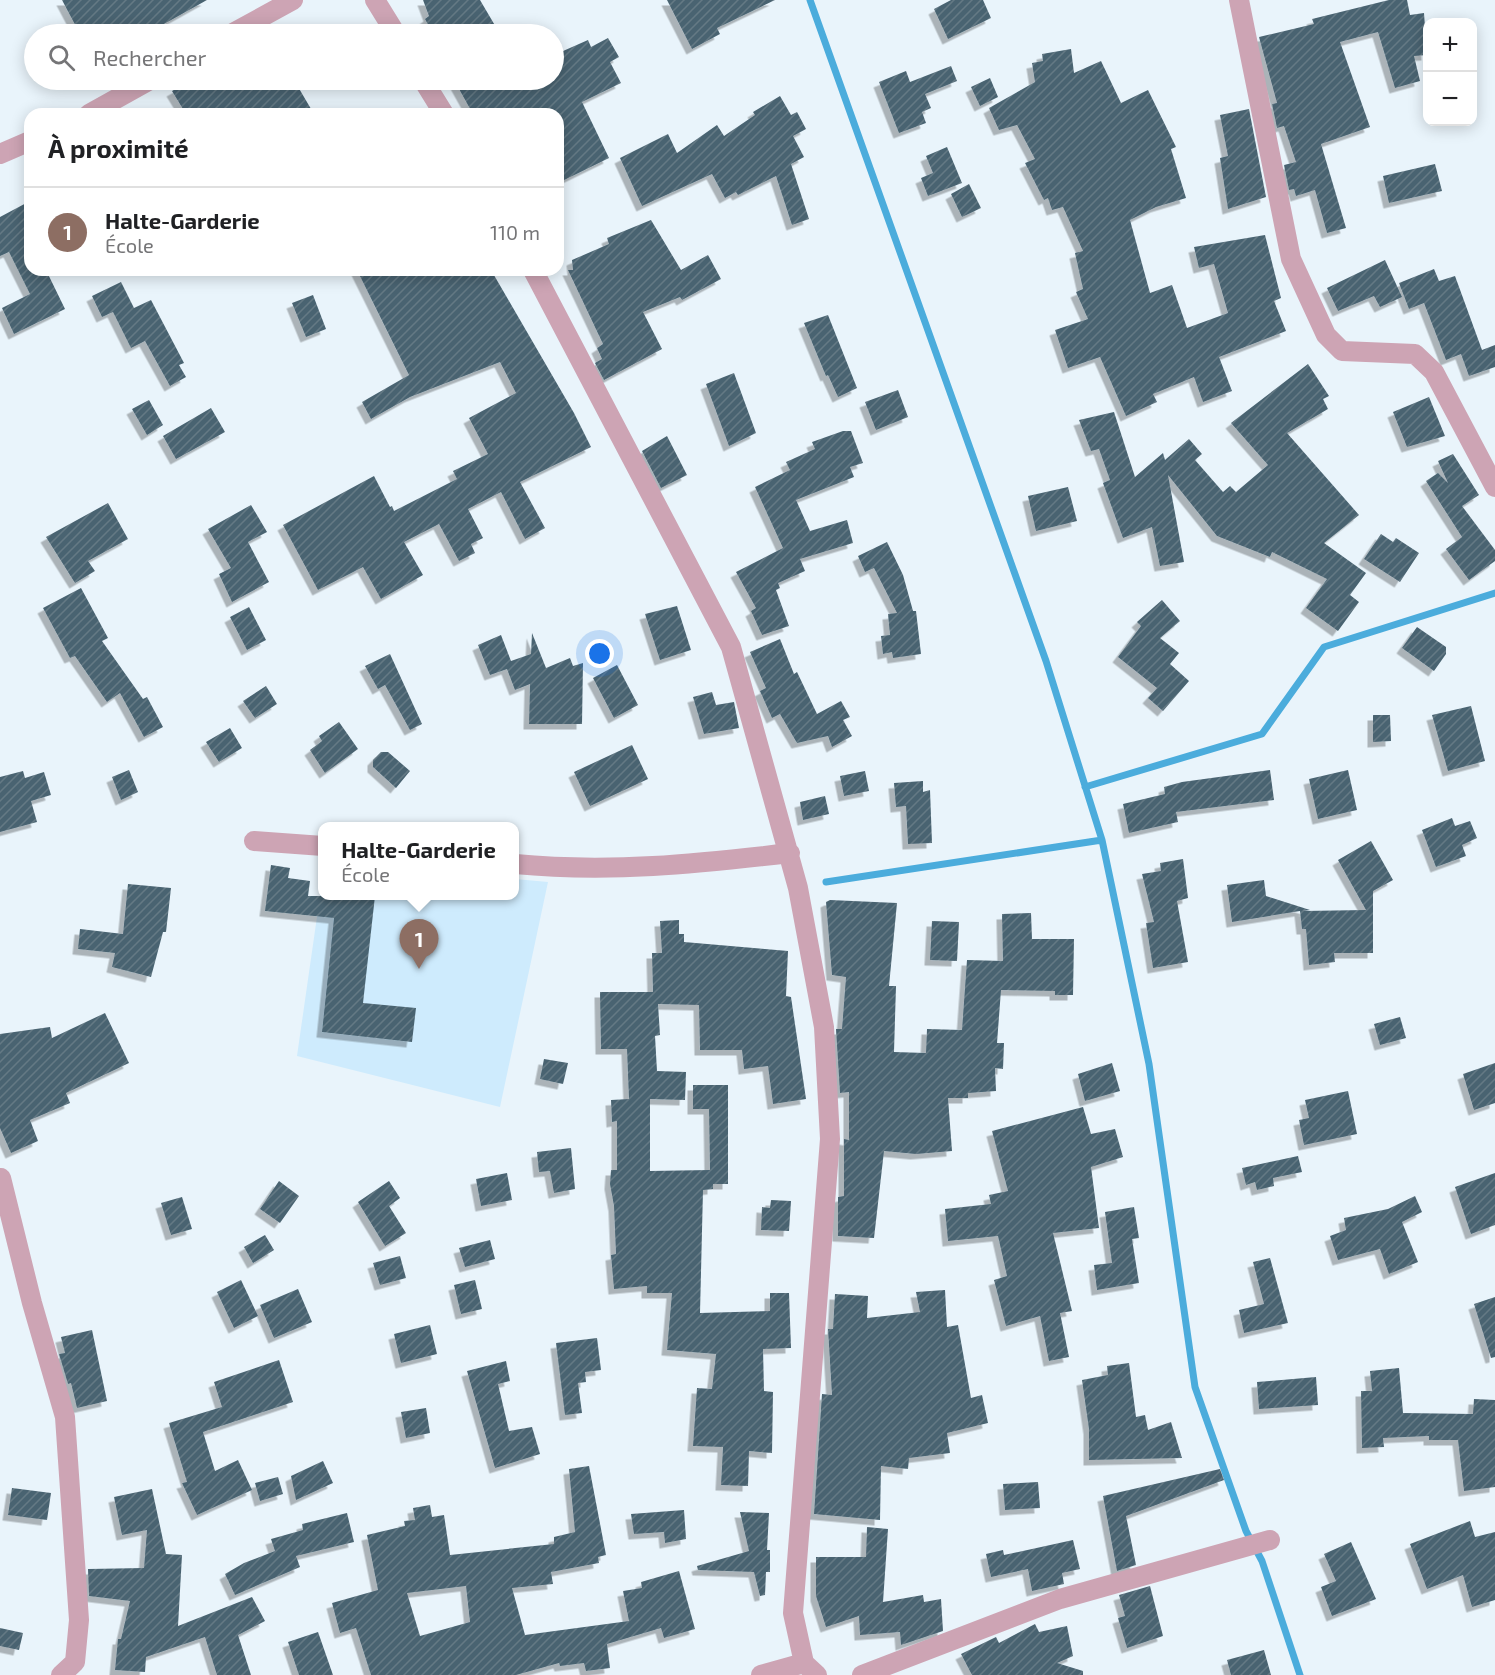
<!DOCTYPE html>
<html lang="fr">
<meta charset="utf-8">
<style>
body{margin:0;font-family:"Exo 2",sans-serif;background:#f2f2f2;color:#202124}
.controls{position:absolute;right:18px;top:18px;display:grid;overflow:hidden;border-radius:12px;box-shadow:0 3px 15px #0003}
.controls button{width:54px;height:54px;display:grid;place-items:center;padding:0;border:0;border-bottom:2px solid #e0e0e0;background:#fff;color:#202124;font:30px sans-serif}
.you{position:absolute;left:600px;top:654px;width:21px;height:21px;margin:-15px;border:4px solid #fff;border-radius:50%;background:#1a73e8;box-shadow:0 0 0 9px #1a73e833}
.badge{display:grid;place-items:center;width:39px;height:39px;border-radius:50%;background:#c64082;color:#fff;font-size:20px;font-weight:700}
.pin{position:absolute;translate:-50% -50px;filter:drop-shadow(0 2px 3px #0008)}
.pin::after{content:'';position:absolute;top:32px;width:21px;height:18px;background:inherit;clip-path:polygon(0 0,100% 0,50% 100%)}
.popup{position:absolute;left:318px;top:822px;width:201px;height:78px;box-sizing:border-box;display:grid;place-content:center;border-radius:12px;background:#fff;filter:drop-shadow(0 2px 4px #0005);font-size:20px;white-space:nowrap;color:#757577}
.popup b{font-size:22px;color:#202124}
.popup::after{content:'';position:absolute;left:50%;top:100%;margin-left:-12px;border:12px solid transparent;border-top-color:#fff}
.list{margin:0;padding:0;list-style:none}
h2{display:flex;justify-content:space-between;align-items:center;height:78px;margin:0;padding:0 24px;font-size:26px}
h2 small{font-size:20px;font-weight:400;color:#757577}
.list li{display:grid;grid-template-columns:39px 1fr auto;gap:18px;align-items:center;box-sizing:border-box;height:90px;padding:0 24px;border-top:2px solid #e0e0e0}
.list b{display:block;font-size:22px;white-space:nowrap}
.list p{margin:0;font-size:20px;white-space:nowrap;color:#757577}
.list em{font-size:20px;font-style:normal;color:#757577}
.icon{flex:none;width:33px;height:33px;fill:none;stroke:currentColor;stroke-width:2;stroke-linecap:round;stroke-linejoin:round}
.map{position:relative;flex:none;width:1495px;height:1675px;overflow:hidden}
.search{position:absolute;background:#fff;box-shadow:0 3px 15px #0003;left:24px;top:24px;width:540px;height:66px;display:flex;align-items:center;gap:15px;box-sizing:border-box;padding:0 21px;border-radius:33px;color:#757577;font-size:22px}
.panel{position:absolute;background:#fff;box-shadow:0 3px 15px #0003;left:24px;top:108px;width:540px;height:168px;border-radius:18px}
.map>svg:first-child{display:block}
</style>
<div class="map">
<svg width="1495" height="1675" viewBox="0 0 1495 1675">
<defs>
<pattern id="building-hatch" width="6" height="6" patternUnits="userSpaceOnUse" patternTransform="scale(1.5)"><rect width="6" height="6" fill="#496371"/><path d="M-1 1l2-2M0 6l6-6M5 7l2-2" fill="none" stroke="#657984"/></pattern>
<filter id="shadow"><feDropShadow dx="-5.5" dy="5.5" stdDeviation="0" flood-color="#0004"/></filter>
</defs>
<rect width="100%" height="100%" fill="#e9f4fb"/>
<path fill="#ceebfd" d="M323,875V896H515V879L548,882L500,1107L297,1056Z"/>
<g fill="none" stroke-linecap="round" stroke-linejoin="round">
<path stroke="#4bacdc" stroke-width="7" d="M810,0L1046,661L1102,840L1149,1064L1195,1387L1246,1531L1262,1561L1300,1675
M1085,787L1262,734L1324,647L1495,593
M826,882L1102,840"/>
</g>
<path fill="url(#building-hatch)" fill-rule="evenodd" filter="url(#shadow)" d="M62,0H207L146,34H80Z
M423,0H480L500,34H433L425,19L429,16Z
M667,0H775L717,28L720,34L692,49Z
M951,0H983L991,18L948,39L934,9Z
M1389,0H1407L1410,15L1424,13L1427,55L1414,56L1420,81L1395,88L1378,32L1340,42L1370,127L1321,144L1346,228L1327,233L1315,190L1296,196L1294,189L1289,190L1284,165L1296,162L1284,126L1277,128L1272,104L1277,103L1259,37L1314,24L1312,19Z
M608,38L619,57L610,62L621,83L582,102L609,158L558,183V114H473L454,80H554V55L588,40L591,47Z
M1071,49L1074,73L1101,61L1121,103L1148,90L1176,147L1171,149L1186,198L1156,207L1130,220L1150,293L1172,285L1187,328L1228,313L1214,264L1199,268L1194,247L1265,235L1281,298L1274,301L1286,331L1219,357L1232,391L1203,402L1194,377L1153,394L1157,402L1126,416L1100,357L1068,368L1055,330L1088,319L1076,292L1083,289L1075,253L1083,251L1063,207L1052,210L1048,198L1044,200L1025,163L1035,159L1017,125L999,130L989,108L1035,82L1032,63L1043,61L1042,54Z
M951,66L957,81L925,94L931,108L922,112L926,123L899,133L879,82L906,71L910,82Z
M990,78L998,97L980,106L971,87Z
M192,80H294L314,114H186L172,91Z
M780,96L791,115L797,112L806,129L793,136L804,157L791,164L809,219L792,225L776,176L738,195L736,192L725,198L712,174L642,206L620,158L668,134L677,153L717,125L724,136L755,115L753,112Z
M1249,109L1266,197L1228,209L1220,158L1228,156L1220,115Z
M947,147L962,183L928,196L921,178L933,173L926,156Z
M1435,164L1442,191L1389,203L1383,176Z
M969,184L981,208L962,217L951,194Z
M30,201V270H46L65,309L14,334L2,308L30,294L9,252L0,256V217Z
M651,220L681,270L708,255L721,279L682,300L680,297L643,312L662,349L604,380L595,363L602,359L597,348L603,344L568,270H573L572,260L609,244L607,238Z
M1385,260L1402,297L1380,307L1374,296L1338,311L1327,288Z
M1434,269L1439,281L1455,276L1482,350L1495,345V367L1469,376L1461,354L1446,360L1424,303L1409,309L1399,283Z
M357,270H491L574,413L591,447L520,482L545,528L525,539L501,492L468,509L483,538L471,544L475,553L459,561L439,524L404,542L423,575L381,599L363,567L318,590L283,525L374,476L390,507L392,506L394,511L457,479L453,471L488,454L469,418L516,393L500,362L410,397L371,419L362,402L409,375Z
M121,282L134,308L151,300L184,363L179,365L186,377L170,386L145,341L131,348L113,312L102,317L92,296Z
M313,295L326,329L306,337L292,303Z
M828,315L857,388L838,397L828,375L826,376L804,323Z
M1308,364L1329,396L1323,399L1328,409L1287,433L1359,515L1324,543L1366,573L1350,595L1359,602L1338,631L1306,608L1327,579L1272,552L1270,557L1217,536L1168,475L1184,562L1160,566L1152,527L1123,538L1103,483L1110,480L1099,449L1091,451L1079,420L1114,412L1135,477L1163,453L1165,460L1189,439L1202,454L1195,460L1223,492L1230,486L1236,492L1268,465L1231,423Z
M734,373L756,433L729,446L706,384Z
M898,390L908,417L876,430L865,402Z
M1429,397L1445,436L1407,447L1393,412Z
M149,400L163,425L147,435L132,409Z
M211,408L225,432L176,459L163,436Z
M843,431H851L863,463L850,467L854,477L796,500L810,531L847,520L853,543L800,559L805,571L778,583L780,588L776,590L789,626L762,635L751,611L756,608L736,572L783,548L755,487L790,470L786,462L815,449L812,442Z
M667,436L687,475L661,488L642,451Z
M1453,454L1479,495L1462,506L1495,550V561L1469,580L1446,549L1462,537L1426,481L1438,473L1448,483L1438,461Z
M1068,487L1077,521L1036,531L1028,496Z
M108,503L128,539L88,561L95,571L75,583L46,537Z
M251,505L267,532L248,542L269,582L232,602L219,574L231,568L208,529Z
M1381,534L1393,542L1396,538L1419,553L1400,582L1364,559Z
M887,542L903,575L913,611H916L921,654L893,658L892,652L883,654L881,636L890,635L888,614L897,613L874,568L865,572L858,556Z
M81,588L108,638L102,641L143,699L147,697L163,727L144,737L120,693L107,702L75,656L70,658L43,608Z
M1162,600L1180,621L1160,638L1179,653L1170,664L1189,681L1163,711L1148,698L1157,688L1118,657L1141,626L1137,622Z
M677,606L691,650L660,660L645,614Z
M249,607L266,640L247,650L230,617Z
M1417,627L1446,647V654L1434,671L1402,648Z
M532,633L546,668L570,658L573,666L583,663L582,724H529L530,684L515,690L507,669L490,675L478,645L501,635L511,661L531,654Z
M780,639L794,674L797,672L817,714L841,701L850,717L843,720L852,736L832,747L828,736L797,743L780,714L772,718L760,691L766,688L750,652Z
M390,654L422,724L410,730L385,685L378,689L365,666Z
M617,665L638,705L614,718L593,678Z
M266,686L277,704L255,718L243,701Z
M712,692L716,705L734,702L739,728L704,734L693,697Z
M1471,706L1485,761L1448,771L1432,715Z
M1373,715H1390L1391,741L1373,742Z
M339,722L358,749L325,773L310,750L322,741L319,736Z
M230,728L242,748L219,762L206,742Z
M632,745L648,779L590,806L574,772Z
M381,752H388L410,771L396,788L373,767V760Z
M129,770L138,792L121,800L112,777Z
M1270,770L1274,800L1176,812L1178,822L1129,833L1123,804L1165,794L1164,787L1182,782Z
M1348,770L1357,810L1318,819L1309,779Z
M23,771L25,778L44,772L51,795L31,801L37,822L0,832V777Z
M865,771L869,791L844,796L840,776Z
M923,781V792L930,790L932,843L908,844L906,806L896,807L894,783Z
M825,796L829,814L803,820L800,802Z
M1452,818L1455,826L1470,821L1477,838L1462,845L1466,856L1436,867L1422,830Z
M1371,841L1393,880L1373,891V953H1334L1335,962L1309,965L1306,929H1302L1300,911L1232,922L1227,885L1264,880L1266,896L1310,910L1303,911L1366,910L1338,860Z
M1183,859L1188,898L1177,901L1188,962L1153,968L1146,923L1154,922L1142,874L1161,871L1160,863Z
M271,865L290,868L288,878L310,881L308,896H375L363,1003L416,1008L412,1042L322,1032L334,918L265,911Z
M128,884L171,888L166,932H163L151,977L112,967L115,953L78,949L80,929L123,934Z
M830,900L897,903L889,986H896L894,1052L926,1053L927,1029L962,1030L967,960L1003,961L1002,914L1031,913L1032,939H1074L1073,995H1055V991L1001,990L997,1043H1004L1003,1069L995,1068L996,1091L968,1093V1098H948L952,1151L916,1154L884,1151L874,1238L838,1236V1197L844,1196V1139L849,1140V1092L840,1093L836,1029H842L846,977L832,975L826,902Z
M679,920V934H684V942L788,951L786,996L791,997L806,1099L773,1104L768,1066L744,1069L742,1050H700L699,1005L658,1004L660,1035L655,1036L657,1071L686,1072L685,1100L650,1099V1171L710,1170L709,1109H693V1085H728V1184H713V1189L703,1190L700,1313L770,1311V1293H789L791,1348L763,1349L764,1391L773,1392L772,1453L749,1451L748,1486L721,1485L723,1447L693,1446L697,1388L712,1389L716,1354L667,1350L672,1293H647V1286L614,1289L611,1255L616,1254L614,1206L610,1184L611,1170H617V1121L612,1122L611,1100L629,1099L627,1049H601L600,992H653L652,953H662L660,921Z
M932,921L959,922L957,961L930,960Z
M105,1013L129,1063L66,1093L70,1103L30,1120L38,1141L11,1153L0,1128V1034L50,1027L52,1038Z
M1400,1017L1406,1038L1380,1045L1374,1024Z
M544,1059L568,1063L563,1084L540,1079Z
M1112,1063L1120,1091L1085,1101L1078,1074Z
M1495,1063V1103L1474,1110L1463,1074Z
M1348,1091L1357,1134L1304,1145L1299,1120L1309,1118L1305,1100Z
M1083,1107L1091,1134L1115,1129L1123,1157L1091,1167L1099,1228L1053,1233L1072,1311L1060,1313L1069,1357L1049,1361L1040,1316L1006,1326L994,1280L1007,1276L998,1236L948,1241L945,1209L991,1204L989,1195L1008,1191L992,1131Z
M571,1148L575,1189L554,1193L550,1171L539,1172L537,1152Z
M1298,1156L1302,1172L1273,1178L1274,1186L1257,1190L1255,1182L1246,1185L1242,1168Z
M507,1173L512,1200L481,1206L476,1179Z
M1495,1173V1225L1471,1234L1455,1187Z
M279,1181L299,1196L280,1223L260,1209Z
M389,1181L400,1198L389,1206L406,1233L385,1246L358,1202Z
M1415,1196L1422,1212L1402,1222L1418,1262L1389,1274L1380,1249L1338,1260L1330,1236L1346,1230L1344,1218L1388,1209Z
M182,1197L192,1229L171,1235L161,1203Z
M771,1200L791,1201L789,1231L761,1230L762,1207L770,1208Z
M1134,1207L1139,1238L1132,1239L1139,1283L1097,1290L1094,1265L1112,1263L1105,1212Z
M265,1235L274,1250L253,1263L244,1247Z
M490,1240L495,1259L465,1267L459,1248Z
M400,1256L406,1278L380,1285L373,1263Z
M1270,1258L1288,1323L1244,1333L1239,1310L1264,1304L1253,1262Z
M241,1280L258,1316L234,1328L217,1292Z
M475,1280L482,1309L461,1314L454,1285Z
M298,1289L312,1322L274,1338L260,1305Z
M945,1290L947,1327L958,1325L971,1398L982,1395L988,1423L947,1433L950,1453L909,1458L908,1469L881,1466L880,1520L814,1514L822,1394L832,1395L828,1329H833L835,1294L868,1296L867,1318L920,1312L916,1292Z
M1495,1297V1357L1491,1358L1474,1304Z
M430,1325L437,1354L401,1363L394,1334Z
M92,1330L107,1401L77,1408L71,1383L68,1384L59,1354L65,1353L61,1337Z
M597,1338L601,1370L585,1372L586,1382L578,1383L582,1413L565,1415L556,1343Z
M279,1360L293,1402L203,1432L215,1471L238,1460L252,1490L197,1515L182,1483L187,1482L169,1423L222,1407L214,1382Z
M506,1361L510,1381L498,1384L509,1431L532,1427L540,1454L495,1468L467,1371Z
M1129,1363L1136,1417L1145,1415L1148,1430L1171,1422L1182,1458L1089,1460V1429L1082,1380L1108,1375L1107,1366Z
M1399,1368L1403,1413L1473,1414L1474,1399L1495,1400V1487L1464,1491L1458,1440H1429V1436L1383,1438L1384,1447L1362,1448L1361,1391H1372L1370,1371Z
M1316,1377L1318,1405L1259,1409L1257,1382Z
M426,1408L430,1433L406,1438L401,1412Z
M323,1461L333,1483L296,1500L291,1476Z
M589,1466L606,1555L598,1557L599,1563L551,1572L553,1584L512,1588L525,1635L629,1621L623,1591L642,1588L641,1582L679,1571L695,1629L664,1638L661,1628L607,1644L610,1668L586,1671L584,1663L560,1666L559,1663L516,1675H371L356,1628L340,1633L332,1603L378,1590L367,1535L405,1526L404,1521L415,1520L413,1508L430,1505L432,1517L444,1515L450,1555L554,1544V1537L575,1532L569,1469ZM466,1586L470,1622L420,1636L407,1593Z
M1220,1469L1224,1480L1126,1516L1136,1565L1117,1571L1103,1496Z
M278,1477L283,1494L260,1501L255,1483Z
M1038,1482L1040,1508L1005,1510L1003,1484Z
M12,1488L51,1493L47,1520L8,1515Z
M152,1489L166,1554L182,1555L178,1626L252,1597L265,1621L238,1635L251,1675H217L205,1637L146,1657L145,1672L115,1670L118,1639H121L130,1601L89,1596L88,1569L144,1568L147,1530L122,1535L114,1497Z
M684,1510L686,1539L665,1543L664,1532L634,1534L631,1514Z
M740,1512L769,1513L767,1550H770V1572H766L765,1595L760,1596L754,1572L698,1570L697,1566L749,1551Z
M347,1513L354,1542L296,1556L300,1567L235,1595L225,1574L244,1563L275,1551L271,1539L303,1530L302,1524Z
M1470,1521L1475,1537L1495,1532V1600L1472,1607L1463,1575L1427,1589L1410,1544Z
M867,1527L888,1529L883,1602L923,1595L924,1602L941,1599L943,1631L901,1645L900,1632L860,1635L859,1616L826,1627L816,1596V1557H866Z
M1073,1540L1080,1569L1062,1573L1064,1584L1032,1591L1028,1569L991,1577L986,1554L1003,1550L1004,1555Z
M1351,1542L1376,1599L1332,1616L1321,1587L1336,1581L1324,1554Z
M1150,1586L1163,1636L1127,1648L1118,1618L1125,1616L1119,1595Z
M1035,1624L1039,1632L1067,1626L1073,1656L1057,1663L1083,1671V1675H972L961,1654L996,1637L999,1643Z
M0,1628L23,1633L19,1650L0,1646Z
M318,1632L333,1675H299L288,1642Z
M1264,1650L1271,1675H1231L1227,1660Z"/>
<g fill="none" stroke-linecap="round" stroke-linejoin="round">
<path stroke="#cda4b4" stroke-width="20" d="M375,0L396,34
M1239,0L1291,259L1326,335L1342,351L1415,354L1434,372L1495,487
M231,34L293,0
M423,80L444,114
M89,114L150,80
M0,154L30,141
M533,270L731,647L798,888L824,1027L830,1139L793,1613L804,1663L817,1675
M254,841L323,846
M515,864C609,873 697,864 790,853
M1,1178L32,1303L65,1417L79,1620L75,1662L61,1675
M761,1675L804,1663
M862,1675L1060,1599L1270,1540"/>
</g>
</svg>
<div class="controls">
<button>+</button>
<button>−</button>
</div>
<div class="you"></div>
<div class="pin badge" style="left:419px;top:969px;background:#8d6e63">1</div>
<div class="popup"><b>Halte-Garderie</b>École</div>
<div class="search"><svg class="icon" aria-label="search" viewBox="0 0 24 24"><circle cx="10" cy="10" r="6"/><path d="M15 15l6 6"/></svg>Rechercher</div>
<section class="panel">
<h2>À proximité<small></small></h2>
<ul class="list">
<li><span class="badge" style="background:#8d6e63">1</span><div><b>Halte-Garderie</b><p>École</p></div><em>110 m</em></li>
</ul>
</section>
</div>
